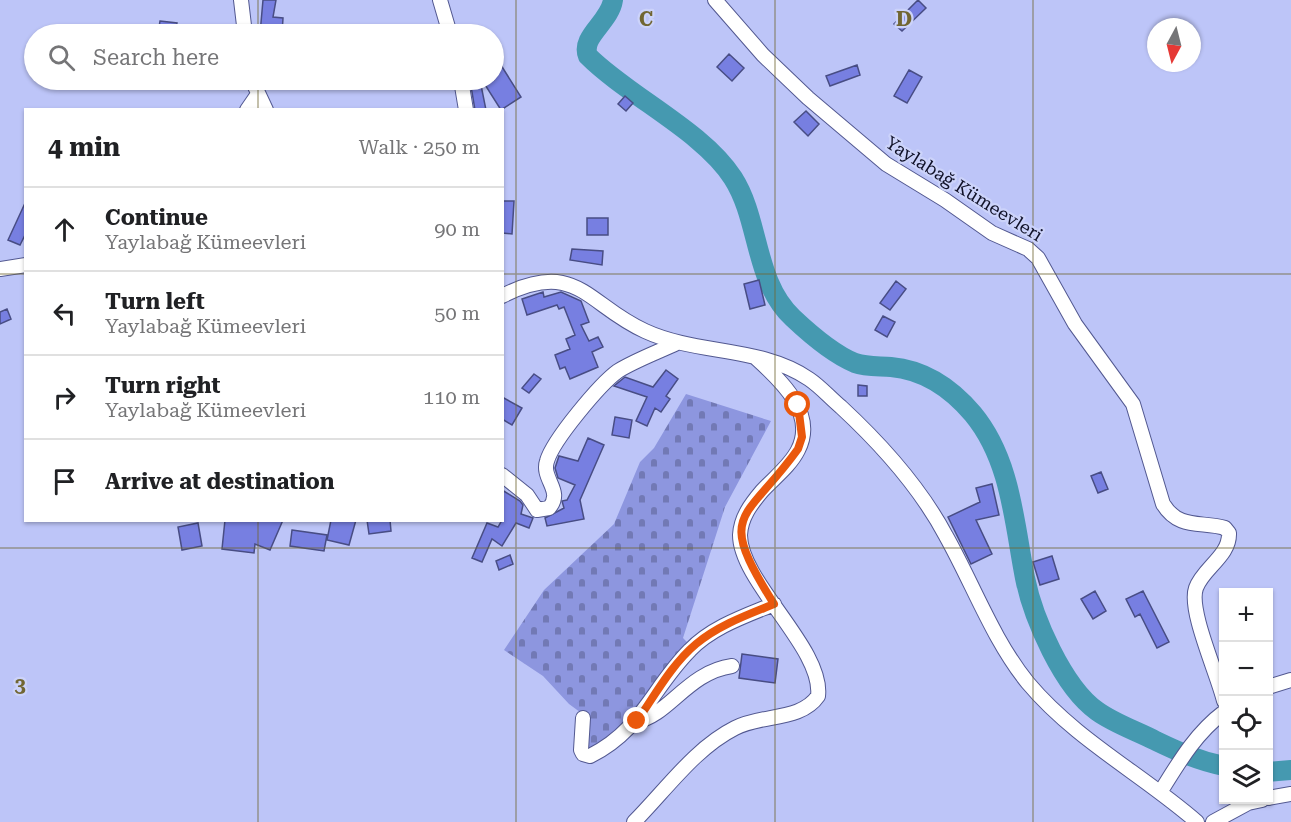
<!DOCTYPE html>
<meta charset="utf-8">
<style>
body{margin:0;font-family:"Roboto Serif",serif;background:#f2f2f2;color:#202124}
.controls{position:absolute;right:18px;bottom:18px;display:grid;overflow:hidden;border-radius:0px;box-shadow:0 2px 4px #0004}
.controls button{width:54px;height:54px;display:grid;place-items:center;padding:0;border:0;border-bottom:2px solid #e0e0e0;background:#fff;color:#202124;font:30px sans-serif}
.compass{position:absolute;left:1147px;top:18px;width:54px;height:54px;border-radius:50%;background:#fff;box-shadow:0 2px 4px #0004;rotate:187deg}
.stop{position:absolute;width:18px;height:18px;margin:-14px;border:4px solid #ea580c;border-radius:50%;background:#fff}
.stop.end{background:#ea580c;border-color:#fff;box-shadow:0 2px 6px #0008}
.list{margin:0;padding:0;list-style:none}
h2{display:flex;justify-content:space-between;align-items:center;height:78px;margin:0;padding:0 24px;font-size:26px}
h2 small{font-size:20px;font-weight:400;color:#757577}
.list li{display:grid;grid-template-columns:39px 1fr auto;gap:18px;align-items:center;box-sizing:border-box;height:84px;padding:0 24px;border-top:2px solid #e0e0e0}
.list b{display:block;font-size:22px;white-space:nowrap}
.list p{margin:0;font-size:20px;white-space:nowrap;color:#757577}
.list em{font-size:20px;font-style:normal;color:#757577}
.icon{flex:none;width:33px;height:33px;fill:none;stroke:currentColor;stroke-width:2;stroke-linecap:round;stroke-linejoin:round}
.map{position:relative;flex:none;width:1291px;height:822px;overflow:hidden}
.search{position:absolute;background:#fff;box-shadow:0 2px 4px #0004;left:24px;top:24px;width:480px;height:66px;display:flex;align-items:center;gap:15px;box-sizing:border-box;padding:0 21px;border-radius:33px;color:#757577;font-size:22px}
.panel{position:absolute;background:#fff;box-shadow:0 2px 4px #0004;left:24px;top:108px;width:480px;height:414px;border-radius:0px}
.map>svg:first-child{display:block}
</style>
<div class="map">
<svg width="1291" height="822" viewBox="0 0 1291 822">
<defs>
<pattern id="cemetery-stones" width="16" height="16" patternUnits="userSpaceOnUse" patternTransform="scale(1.5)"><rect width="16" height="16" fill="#8d96df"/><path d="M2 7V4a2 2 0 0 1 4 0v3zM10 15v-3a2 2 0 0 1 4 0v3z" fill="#7279b5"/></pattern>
</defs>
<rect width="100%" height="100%" fill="#bdc5f8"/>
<path fill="url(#cemetery-stones)" d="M686,394L771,421L725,507L683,638L688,643C664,676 631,739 588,748V718L569,704L543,676L504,650L544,590L614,524L640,462L654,448Z"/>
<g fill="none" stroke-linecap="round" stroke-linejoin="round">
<path stroke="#4599b0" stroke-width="20" d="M613,0C610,22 580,37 588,56C628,96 703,131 733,178C760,220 754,282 793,318C810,334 833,354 855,363C866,367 879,366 891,367C925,370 951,388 973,414C1011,460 1014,522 1025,578C1033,618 1063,687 1097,711C1115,724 1137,731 1156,741C1179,752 1199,761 1224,766
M1268,772L1291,770"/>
</g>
<path fill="#777fe1" stroke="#484d84" stroke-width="1.5" d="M263,0H276L273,17L283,18L282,34H260Z
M918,0L926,8L902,31L894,24Z
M160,21L177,23L175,34H158Z
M494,54L521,97L501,110L482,80H494Z
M729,54L744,68L732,81L717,67Z
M857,65L860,75L830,86L826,76Z
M909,70L922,77L907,103L894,96Z
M470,80H480L486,110H475Z
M625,96L633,103L626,111L618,104Z
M806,111L819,124L808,136L794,122Z
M26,201V233L20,245L8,240Z
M502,201H514L512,234L502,233Z
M587,218H608V235H587Z
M572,249L603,251L602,265L570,260Z
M759,280L765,305L750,309L744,284Z
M896,281L906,289L890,310L880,303Z
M543,292L544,297L561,292L581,301L589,322L581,325L589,341L598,337L603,347L592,352L598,367L570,379L565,367L560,369L555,355L570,349L566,339L575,335L564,307L559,309L557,305L527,315L522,299Z
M7,309L11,319L0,324V312Z
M883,316L895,322L887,337L875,330Z
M666,370L678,379L666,396L670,399L661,412L655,408L647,426L636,421L647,397L614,386L625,377L653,387Z
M534,374L541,379L529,393L522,388Z
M858,385L867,386V396H858Z
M502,397L522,408L512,425L502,419Z
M615,417L632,420L629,438L612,435Z
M588,438L604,445L580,500L584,519L547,526L545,518L564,508L562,501L567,500L575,485L558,478L555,468L559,456L578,461Z
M1101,472L1108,489L1098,493L1091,476Z
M992,484L999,515L976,520L992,554L971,564L948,517L980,502L976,488Z
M502,490L520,501L523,505L521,514L533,518L529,528L516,523L502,546L492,539L482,562L472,558L487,523L498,527L502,520Z
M225,520H283L270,550L255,544L254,553L222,549Z
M331,520H356L349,545L327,540Z
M367,520H390L391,531L369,534Z
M198,523L202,546L182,550L178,527Z
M292,530L327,535L324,551L290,546Z
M510,555L513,564L499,570L496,561Z
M1052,556L1059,579L1040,585L1033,562Z
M1095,591L1106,611L1093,619L1081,599Z
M1143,591L1169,642L1157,648L1140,614L1135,617L1126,599Z
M742,654L778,659L775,683L739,678Z"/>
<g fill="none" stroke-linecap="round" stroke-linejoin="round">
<defs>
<path id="minor" d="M241,0L245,34
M440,0L450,34
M715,0L763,55L808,98L886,164L945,200L992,233L1028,249L1038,258L1075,324L1133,404L1163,504C1179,530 1201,521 1225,528L1229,533C1230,556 1203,568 1196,588C1188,610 1218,675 1224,701
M252,80L266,110
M461,80L466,110
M247,110L258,94
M0,269L26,265
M502,296C577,258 587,305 645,331C697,355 761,346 809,379C821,387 830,398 841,407C882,445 920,487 946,536C973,584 993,640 1028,683C1076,740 1142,774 1197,822
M502,475L527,495L537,510L549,508C564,491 541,479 547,461C553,440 600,384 618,371C636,360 658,352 677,343
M1268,687L1291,680
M583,718L581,750L583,754L590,756C642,730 652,688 690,650C712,627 745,616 774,604
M637,721C668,716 688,672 732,666
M1161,791C1179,762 1196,733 1224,712
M1268,798L1291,794
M634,822C665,791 695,748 735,728C762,714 801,721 818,696C824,649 740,582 740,535C741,517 751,504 762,491C774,478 790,466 798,450C817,413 780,380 756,358
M1213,822L1248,803L1262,800"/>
</defs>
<use href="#minor" stroke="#525890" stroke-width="16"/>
<use href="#minor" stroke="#fff" stroke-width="14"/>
</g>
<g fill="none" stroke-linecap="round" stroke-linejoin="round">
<path stroke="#ea580c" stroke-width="8" d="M637,721C655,695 672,664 696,644C719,625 747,615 774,604C715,510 744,524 798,449L802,437L798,405"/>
</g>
<path fill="none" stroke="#716633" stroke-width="1.5" stroke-opacity="0.55" d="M258,0V34M516,0V822M775,0V822M1033,0V822M258,80V110M0,274H26M502,274H1291M258,520V822M0,548H1291"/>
<g text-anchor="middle" stroke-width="4.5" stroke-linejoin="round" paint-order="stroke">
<g font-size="18" fill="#101128" stroke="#ccd3fa">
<text transform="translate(964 189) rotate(32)" y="6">Yaylabağ Kümeevleri</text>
</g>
</g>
<g font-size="20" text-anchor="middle" font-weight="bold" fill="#716633" stroke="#ccd3fa" stroke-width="4.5" stroke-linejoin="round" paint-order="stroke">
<text x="646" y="26">C</text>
<text x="904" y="26">D</text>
<text x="20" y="692">3</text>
</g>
</svg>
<div class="controls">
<button>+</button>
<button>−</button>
<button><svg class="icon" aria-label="locate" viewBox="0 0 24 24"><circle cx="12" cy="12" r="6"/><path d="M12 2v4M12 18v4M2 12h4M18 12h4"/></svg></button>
<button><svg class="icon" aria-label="layers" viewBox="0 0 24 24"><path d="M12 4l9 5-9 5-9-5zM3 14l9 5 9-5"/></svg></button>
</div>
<svg class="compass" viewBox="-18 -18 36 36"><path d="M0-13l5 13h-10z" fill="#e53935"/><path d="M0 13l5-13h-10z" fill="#757577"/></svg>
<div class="stop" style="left:798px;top:405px"></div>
<div class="stop end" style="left:637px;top:721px"></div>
<div class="search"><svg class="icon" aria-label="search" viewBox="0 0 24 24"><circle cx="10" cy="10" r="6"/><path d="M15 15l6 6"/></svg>Search here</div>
<section class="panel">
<h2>4 min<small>Walk · 250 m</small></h2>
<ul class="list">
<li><svg class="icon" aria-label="ahead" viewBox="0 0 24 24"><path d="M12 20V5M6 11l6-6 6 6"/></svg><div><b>Continue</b><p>Yaylabağ Kümeevleri</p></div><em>90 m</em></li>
<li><svg class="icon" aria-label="left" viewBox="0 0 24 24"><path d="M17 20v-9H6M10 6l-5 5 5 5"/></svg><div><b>Turn left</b><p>Yaylabağ Kümeevleri</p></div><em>50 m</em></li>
<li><svg class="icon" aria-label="right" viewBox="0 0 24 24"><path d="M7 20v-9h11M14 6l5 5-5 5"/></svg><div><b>Turn right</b><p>Yaylabağ Kümeevleri</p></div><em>110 m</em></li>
<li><svg class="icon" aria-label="arrive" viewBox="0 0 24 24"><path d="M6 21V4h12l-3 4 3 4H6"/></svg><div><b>Arrive at destination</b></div></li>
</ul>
</section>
</div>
